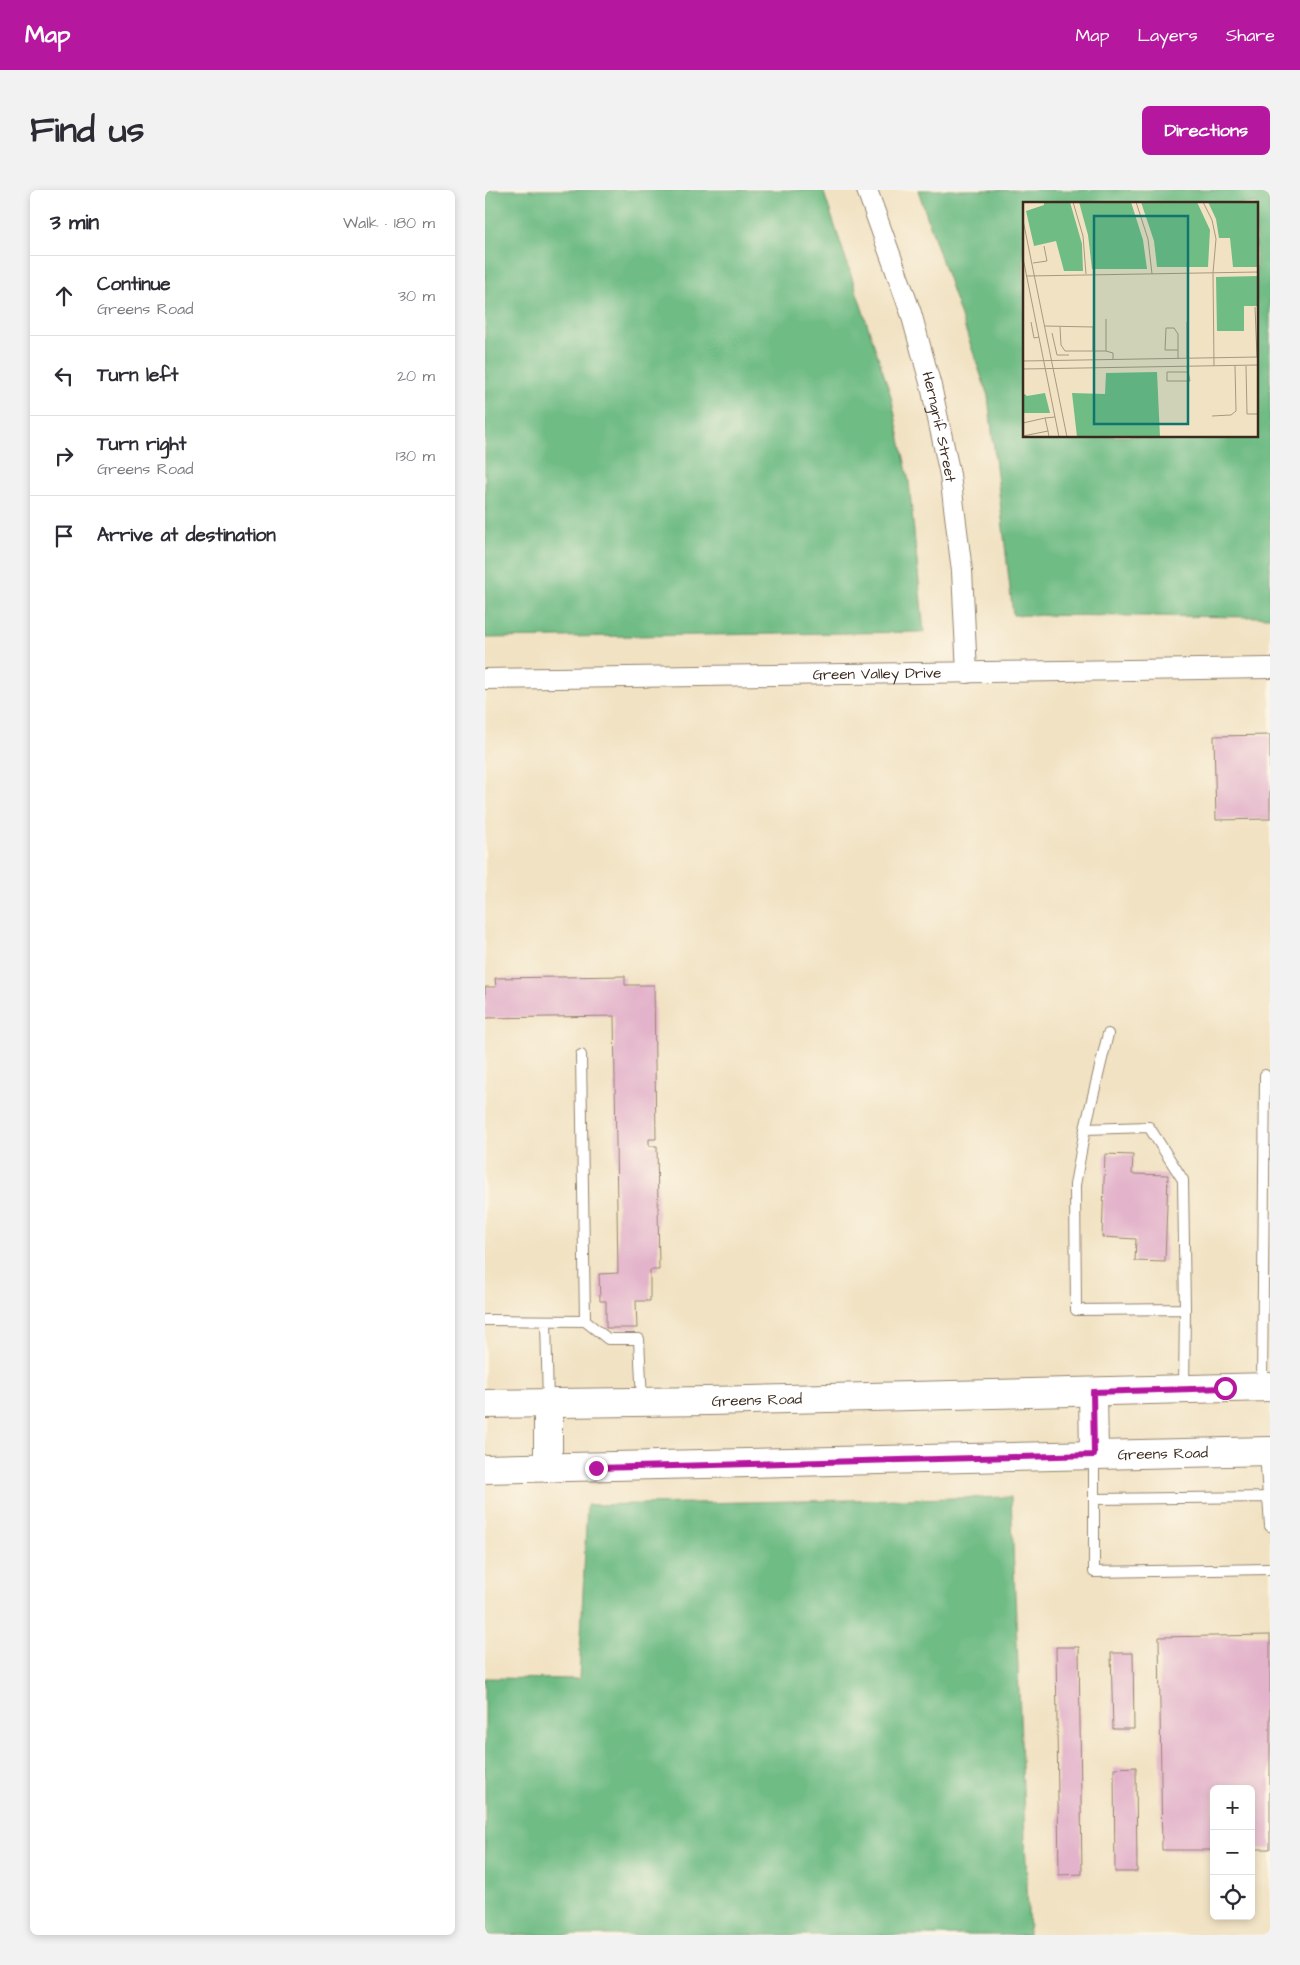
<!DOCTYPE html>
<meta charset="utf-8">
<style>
body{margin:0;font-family:"Architects Daughter",sans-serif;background:#f2f2f3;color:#2b2b33}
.controls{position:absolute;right:15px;bottom:15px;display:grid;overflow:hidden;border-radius:8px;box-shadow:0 2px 8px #0003}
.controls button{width:45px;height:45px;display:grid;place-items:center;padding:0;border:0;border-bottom:1px solid #e1e1e2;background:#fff;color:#2b2b33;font:25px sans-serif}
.stop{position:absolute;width:15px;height:15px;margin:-11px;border:4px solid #b5179e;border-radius:50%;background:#fff}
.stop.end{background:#b5179e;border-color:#fff;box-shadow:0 1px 5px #0008}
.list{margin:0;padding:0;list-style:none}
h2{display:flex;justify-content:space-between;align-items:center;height:65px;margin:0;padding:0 20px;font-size:21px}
h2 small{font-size:16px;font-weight:400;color:#7c7c81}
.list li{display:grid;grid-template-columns:32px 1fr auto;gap:15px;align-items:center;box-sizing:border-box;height:80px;padding:0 20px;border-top:1px solid #e1e1e2}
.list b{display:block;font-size:19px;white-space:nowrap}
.list p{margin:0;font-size:16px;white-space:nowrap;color:#7c7c81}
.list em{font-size:16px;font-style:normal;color:#7c7c81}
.icon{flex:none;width:28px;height:28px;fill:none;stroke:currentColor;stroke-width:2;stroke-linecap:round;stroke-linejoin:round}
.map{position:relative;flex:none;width:785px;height:1745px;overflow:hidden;border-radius:8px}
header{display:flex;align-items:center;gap:30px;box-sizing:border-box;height:70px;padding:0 25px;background:#b5179e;color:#fff}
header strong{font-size:24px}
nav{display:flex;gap:28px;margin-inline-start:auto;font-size:18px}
.intro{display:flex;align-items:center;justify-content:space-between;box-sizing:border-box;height:120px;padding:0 30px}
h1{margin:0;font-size:35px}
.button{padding:12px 22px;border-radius:8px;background:#b5179e;color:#fff;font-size:18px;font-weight:700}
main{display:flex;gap:30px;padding:0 30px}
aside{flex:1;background:#fff;border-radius:8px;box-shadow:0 2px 8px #0003}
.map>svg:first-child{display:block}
</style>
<header>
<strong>Map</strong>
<nav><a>Map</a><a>Layers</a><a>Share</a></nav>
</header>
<div class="intro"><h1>Find us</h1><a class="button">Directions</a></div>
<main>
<aside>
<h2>3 min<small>Walk · 180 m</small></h2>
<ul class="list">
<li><svg class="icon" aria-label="ahead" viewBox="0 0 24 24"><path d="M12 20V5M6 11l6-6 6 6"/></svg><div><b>Continue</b><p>Greens Road</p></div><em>30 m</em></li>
<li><svg class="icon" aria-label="left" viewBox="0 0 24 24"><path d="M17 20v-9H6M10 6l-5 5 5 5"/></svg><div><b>Turn left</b></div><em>20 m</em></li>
<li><svg class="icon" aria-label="right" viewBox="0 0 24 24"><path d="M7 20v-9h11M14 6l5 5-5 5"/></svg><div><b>Turn right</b><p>Greens Road</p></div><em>130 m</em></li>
<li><svg class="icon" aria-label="arrive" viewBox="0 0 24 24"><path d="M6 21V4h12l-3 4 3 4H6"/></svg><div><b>Arrive at destination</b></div></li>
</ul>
</aside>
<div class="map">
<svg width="785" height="1745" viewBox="0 0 785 1745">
<rect width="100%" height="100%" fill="#fcf5e5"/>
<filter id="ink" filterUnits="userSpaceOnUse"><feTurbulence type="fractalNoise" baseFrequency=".02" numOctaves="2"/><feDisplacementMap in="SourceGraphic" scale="10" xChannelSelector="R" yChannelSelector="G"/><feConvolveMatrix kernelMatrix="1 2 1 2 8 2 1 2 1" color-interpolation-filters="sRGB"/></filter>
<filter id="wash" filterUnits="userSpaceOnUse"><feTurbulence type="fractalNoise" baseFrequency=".0096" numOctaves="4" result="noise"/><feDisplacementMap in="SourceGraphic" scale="20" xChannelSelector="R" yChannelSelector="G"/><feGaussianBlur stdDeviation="1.12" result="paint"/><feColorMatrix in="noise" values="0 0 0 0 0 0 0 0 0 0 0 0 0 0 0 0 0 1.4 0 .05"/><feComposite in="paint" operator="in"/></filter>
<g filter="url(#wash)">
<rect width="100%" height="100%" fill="#f1e2c3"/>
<path fill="#70bc85" stroke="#567352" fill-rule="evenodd" d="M0,0H338L406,206L424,292L439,442L0,448Z
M433,0H785V427L528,425L503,206ZM539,14H771V246H539Z
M526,1307L544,1745H0V1488L94,1489L102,1315Z"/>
<g id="blocks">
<path fill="#e3b3cb" d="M785,545V629L731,630L729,546Z
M140,786V795H169L171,949H164V956H172L174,1080H165V1111H151L152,1138H121V1111H115L114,1084L133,1083L129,826L0,828V797H11L10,788Z
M620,964L648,965L647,984L683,985L680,1072L650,1071L651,1049L617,1047Z
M785,1445V1659H766V1599H729V1660H677L674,1447Z
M571,1457H594L597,1684L574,1685Z
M626,1463H648L649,1539H628Z
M651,1577L652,1682H630L629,1578Z"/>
</g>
</g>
<g filter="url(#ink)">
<use href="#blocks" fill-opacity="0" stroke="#968670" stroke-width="1"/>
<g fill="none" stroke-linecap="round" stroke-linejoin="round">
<defs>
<path id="service" d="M96,865L100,1131
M600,939L623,844
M0,1130L100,1131L123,1149H154L157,1212
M61,1131L63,1213
M777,1196L780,885
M699,1199L700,1119L591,1120L590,995L600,939L664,937L698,990L700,1119
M780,1262L785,1336
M609,1267V1309
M783,1307L609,1309V1382L785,1379"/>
<g id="minor">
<path id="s1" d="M382,0L426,123L446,196L465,285L477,381L482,483"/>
<path id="s2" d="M0,489L785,478"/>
</g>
<g id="secondary">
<path d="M608,1202L609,1265"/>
<path d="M63,1213V1278"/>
<path id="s3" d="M0,1214L224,1211L785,1197"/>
<path id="s4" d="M0,1279L785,1261"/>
</g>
</defs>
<use href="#service" stroke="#968670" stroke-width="12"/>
<use href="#minor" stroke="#968670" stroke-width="22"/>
<use href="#secondary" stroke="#968670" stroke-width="30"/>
<use href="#service" stroke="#fff" stroke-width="10"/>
<use href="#minor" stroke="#fff" stroke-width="20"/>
<use href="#secondary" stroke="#fff" stroke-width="28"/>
</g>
</g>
<g fill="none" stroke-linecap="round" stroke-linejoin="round" filter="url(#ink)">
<path stroke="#b5179e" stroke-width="6" d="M111,1278L609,1265L608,1202L740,1198"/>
</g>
<g text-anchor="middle" stroke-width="5" stroke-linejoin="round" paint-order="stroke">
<g font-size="15" fill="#3b2a1e" stroke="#fcf5e5">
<text dy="5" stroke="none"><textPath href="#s1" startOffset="248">Herngrif Street</textPath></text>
<text dy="5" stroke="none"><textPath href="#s2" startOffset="392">Green Valley Drive</textPath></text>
<text dy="5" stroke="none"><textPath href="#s3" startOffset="272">Greens Road</textPath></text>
<text dy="5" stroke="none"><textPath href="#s4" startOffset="678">Greens Road</textPath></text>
</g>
</g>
<g transform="translate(538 12)">
<rect width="235" height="235" fill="#f1e2c3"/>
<path d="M21,0H47L59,42L60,69H41L33,39L11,44L3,9L21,3ZM108,0L120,38L124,67H69L65,33L56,0ZM174,0L187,28L185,65H134L131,39L118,0ZM235,0V65H210L207,36H196L193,17L185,0ZM235,74V104H221V129H194L193,75ZM134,170L137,235H54L49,191L82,192L83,171ZM0,191L4,194L22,191L27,211H0Z" fill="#70bc85"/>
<path fill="none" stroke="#a89881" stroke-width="1" d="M50,0L60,34L63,72M113,0L125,37L129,72M180,0L189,18L193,37L190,71L191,164M0,18L44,235M0,56L36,235M10,61L24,59L21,44M4,74L235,70M232,105L234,155M83,117V149M8,120L11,136L16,135M22,124L70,125V149M37,125L38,143L42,149H83L90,151V158M29,131L34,153H46M164,156V120M155,157V148H142L143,126H151L155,132V148M0,159L235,155M223,164L224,212H235M164,165L167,179H144V170H165M0,167L235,163M189,214L208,213L213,209L212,164M0,221L22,216M25,229L22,216L32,215M0,234L25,229L26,235"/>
<path fill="#0f766e" fill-opacity="0.15" stroke="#0f766e" stroke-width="2.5" d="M71,14H165V222H71Z"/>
<rect width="235" height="235" fill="none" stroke="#3b2a1e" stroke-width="2.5"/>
</g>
</svg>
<div class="controls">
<button>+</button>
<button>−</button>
<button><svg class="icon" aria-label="locate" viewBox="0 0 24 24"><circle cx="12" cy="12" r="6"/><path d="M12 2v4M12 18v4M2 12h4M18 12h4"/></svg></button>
</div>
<div class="stop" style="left:740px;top:1198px"></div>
<div class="stop end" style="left:111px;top:1278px"></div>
</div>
</main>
